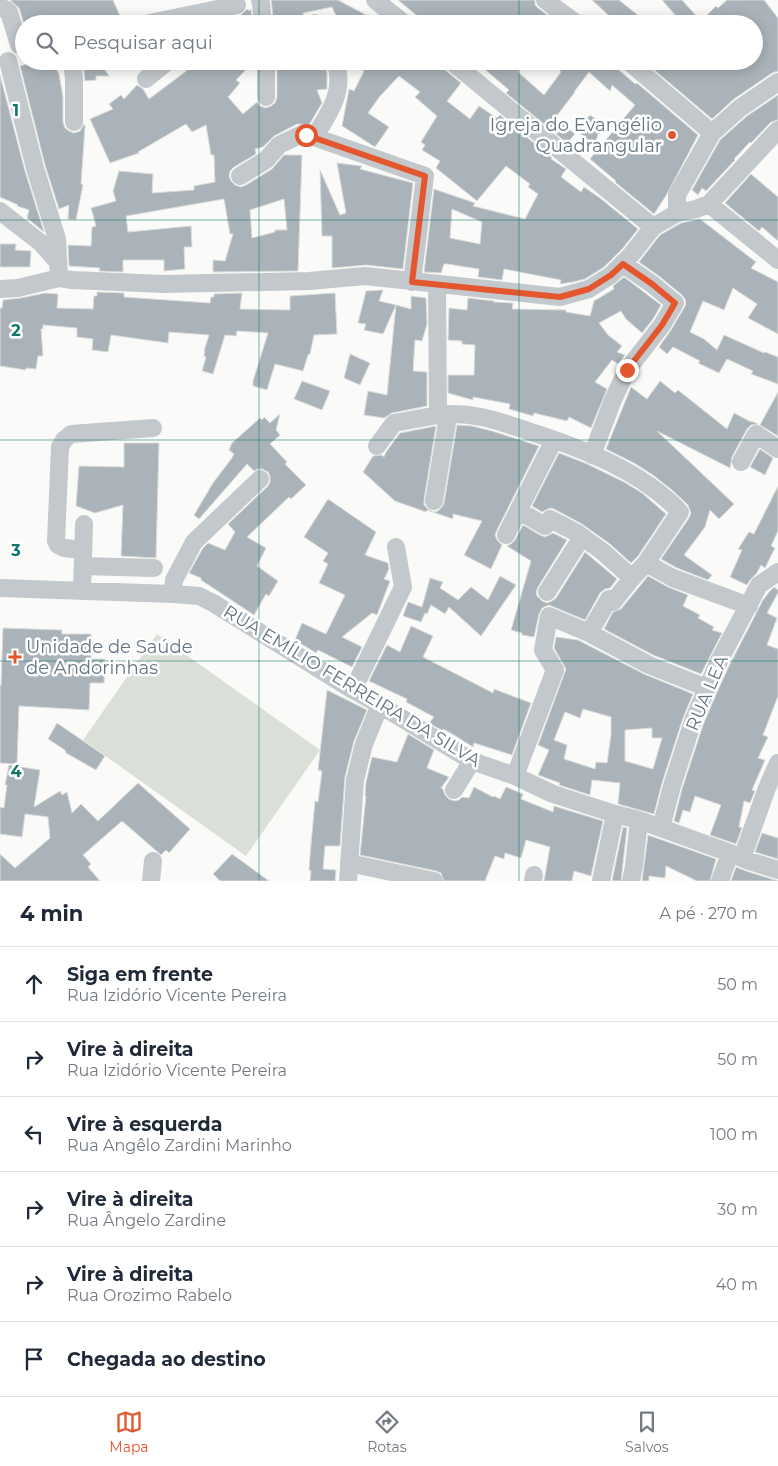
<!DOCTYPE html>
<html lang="pt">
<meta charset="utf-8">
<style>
body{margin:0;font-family:Montserrat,sans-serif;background:#f6f6f7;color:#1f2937}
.stop{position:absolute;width:15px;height:15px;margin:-11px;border:4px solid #e4572e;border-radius:50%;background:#fff}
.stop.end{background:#e4572e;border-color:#fff;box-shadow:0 1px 5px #0008}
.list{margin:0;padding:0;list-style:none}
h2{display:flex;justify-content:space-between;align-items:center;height:65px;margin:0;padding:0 20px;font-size:21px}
h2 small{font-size:16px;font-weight:400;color:#747a83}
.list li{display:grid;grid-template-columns:32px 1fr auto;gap:15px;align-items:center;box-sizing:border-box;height:75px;padding:0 20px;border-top:1px solid #e0e1e3}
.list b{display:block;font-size:19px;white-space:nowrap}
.list p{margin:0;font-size:16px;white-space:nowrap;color:#747a83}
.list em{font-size:16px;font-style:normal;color:#747a83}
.icon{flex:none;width:28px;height:28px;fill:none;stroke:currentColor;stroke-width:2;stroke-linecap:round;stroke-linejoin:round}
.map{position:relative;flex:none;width:778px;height:881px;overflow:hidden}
.search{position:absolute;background:#fff;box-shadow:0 2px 12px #0003;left:15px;right:15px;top:15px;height:55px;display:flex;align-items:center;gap:12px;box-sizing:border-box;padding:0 18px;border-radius:28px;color:#747a83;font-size:19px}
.sheet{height:515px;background:#fff}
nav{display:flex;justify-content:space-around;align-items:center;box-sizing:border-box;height:70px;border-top:1px solid #e0e1e3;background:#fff;font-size:14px;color:#747a83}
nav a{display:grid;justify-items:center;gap:2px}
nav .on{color:#e4572e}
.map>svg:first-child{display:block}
</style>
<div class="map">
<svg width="778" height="881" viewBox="0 0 778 881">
<rect width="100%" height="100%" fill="#fafaf8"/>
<path fill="#dadfd7" d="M157,634L320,750L246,856L83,740Z"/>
<path fill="#aab3b9" stroke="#dcdcda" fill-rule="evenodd" d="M10,0H113L120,16L103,24H100L98,17L82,24H24L19,8Z
M271,0H338L383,24H340L332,7L303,13L304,24H274Z
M398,0H535V5L538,8L559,24H427Z
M592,0H619L649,24H618Z
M662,0H682L701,21L716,6L718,8L727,0H764L778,18V71L772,73L734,99L712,119L652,68L659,61H754V24H683Z
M247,9L249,11L251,9L252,24H232Z
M40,61H53L59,74L63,97V122L65,128L69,131L74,133L80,131L84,124L85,126L81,184L83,185L76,220L68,219L69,205L59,209L45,165L20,66Z
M83,61H99L109,76H96V80L85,81Z
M196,61H254L236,80L240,83L228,97L243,114L257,102L260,106L266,108L271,106L275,103L277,97V61H283V66L298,61H325L327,73V89L317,90L322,103L309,125L297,124L274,136L263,147L255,149L256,154L234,167L230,171L229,176L231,181L235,185L241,187L246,185L272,169L284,155H302L298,271L213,272V260L225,261L233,234H230L224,199L126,216L128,232L191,226L192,247H184L185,269L164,271V260H123V272L99,271L100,268L69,266L68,245L91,246L92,227L96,226L91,208L116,201L113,191L119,171L153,174L152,193L194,190V186L215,182L214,155H211L206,125L192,132L186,124L138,152L139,153L110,163L90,119L113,109L109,104L121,95L124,99L137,85L143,89L149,99L185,72ZM284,199L287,230H275V232L252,238L250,210Z
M347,61H441V65L444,69L461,83L447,101L470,119L479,106L497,118L500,115L552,158L551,159L566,169L561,177L581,192L584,187L600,198L638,229L623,248L604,267L585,279L573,282L560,284L561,280L504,269L502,280L478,277L479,269L447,264H444L441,273L424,272L434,189L475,203L473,206L525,219L538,194L528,187L530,184L506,166L477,201L436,168L440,161L422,150L425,145L421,142L437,116L415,97L420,92L399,76L380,96L368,113L389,127L375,147L342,126L349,89L354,91L364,71ZM452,209L482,222L480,244L450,238Z
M475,61H525L518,72L544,95L561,72L558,69L564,61H609L635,84L637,83L698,135L667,194L654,214L615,182L616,181L590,159L635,105L612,85L610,91L589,72L574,92H575L555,118L575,134L567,143L506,93L509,90Z
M0,75L25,171L44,232L27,218L29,210L17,206L18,205L0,197Z
M778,95V120L771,122L751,143L750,142L734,159L735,160L706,191L702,188L698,195L692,190L720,140L747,116Z
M590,115L601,123L595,145L577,131Z
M337,163L362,166L360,169L413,183L403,269L366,265L332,268V236H322L320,170L340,215L346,213Z
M751,174L778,197V241L762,227L759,231L725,203Z
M700,219L756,262L751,268L778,282V334L748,318L757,304L733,288L724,310L703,301L690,332L704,339L717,350L724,335L764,353L765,352L778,357V384L751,374L753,371L727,359L719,373L698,363L700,361L673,347L667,354L659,347L671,330L684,308L686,304L685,299L682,295L659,276L639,262L660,235L681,223Z
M0,244H16L15,250L31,251L30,267H0Z
M624,277L661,305L653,319L642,333L626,319L621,311L599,323L608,335L622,346L617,352L625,355L618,364L612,360L595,382L607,389L591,428L569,417L567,421L534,413L533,416L509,409L510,404L473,397V400L448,393V375H474L475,345L462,344V341L448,340L449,308L467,310L468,298L494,301V302L513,303L512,309L566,310V312L590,316L594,301L614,289L613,286Z
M383,290L379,301L396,305L383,334L364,330L366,324L358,323L366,291Z
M97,292L124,293V297L210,303L211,297H214V294L242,293L240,309L290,310V296L335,293L337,334L314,335L310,354L308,355L303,371L275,364L267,390L253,386V381L268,333L237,331L236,336L225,335L213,374L202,371L206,357L204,356L205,351H204L209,335L169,332L168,343L111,335L108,352L92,350L93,339L77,337V328L43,325V329H41L43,356H38L36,369L26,368V370L0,366V308H2L3,300L21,298L45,293L58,294L57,308L93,309L94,296H97Z
M411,296L426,298L427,324L422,341L415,340L413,371L427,372V406L392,413L384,418L364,415L368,391L387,395L396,305L411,309Z
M350,354L370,363L360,385L344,378Z
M302,381L330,391L322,410L294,399Z
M660,381L675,393L678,390L727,429L734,413L751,422V421L758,424L751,425L747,429L732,457L730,468L657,431L734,504L719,519L710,510L705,527L684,555L712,575L708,580L677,568L661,559L689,518L691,513L688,505L672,490L653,475L634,463L606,449L631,387L647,399Z
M778,392V436L760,425Z
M280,414L276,430L280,435L270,444L287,462L285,464L306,485L291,499L289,497L247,537L266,548L257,566L278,581L269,596L266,594L254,615L201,580V578L189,573L203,548L208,543L225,550L235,532L228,524L268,486L270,482V476L268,472L262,469H258L254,471L247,464L199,519L194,515L213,483L232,458L234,454L229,450L232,443L260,418L262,420L264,417L270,423Z
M457,425L472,426L492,431L539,446L497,530L495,535L497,540L502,545L491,569L464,555L482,521L453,514V519L427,510L426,512L395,501L363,472L373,456L382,455L384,457L386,452L400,433L436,426L424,500V505L428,509L433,512L438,511L442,507L444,503Z
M124,443H159L156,558L121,556L123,505L95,513L76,506L79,466L124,467Z
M760,449L773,458L765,475L750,467Z
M559,453L585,463L624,482L642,493L666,514L638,556L631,563L610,544L582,524L554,509L550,508L542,512L532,506Z
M778,486V531L771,546L775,548L765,568L761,565L757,573L750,580L747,585L730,577L742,550L738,549L749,532L754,534Z
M328,499L376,532L365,555L388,563L389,569L384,579L390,581L377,615L372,613L342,637L362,647L352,667L318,650L316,653L295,640L302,623L326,634L345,595L319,583L328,564L323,561L328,553L304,537Z
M523,525L540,535L545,537L553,533L567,540L538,587L536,592L537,596L542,601L547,603L552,601L556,598L585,552L617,579L610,588L605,589L600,593L585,620L549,605L542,608L539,614L534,637L522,635V633L511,630L531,561L507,546L511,544L515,540Z
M500,576L516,585L481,636L449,607L445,614L431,605L427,614L425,613L421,622L403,616L408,602L422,607L430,578L443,582L440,588L458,600L471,587L488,600Z
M648,576L668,587L688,595L683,606L700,615L698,618L714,627L712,630L722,633L701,674L653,655L604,629L613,612L621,609Z
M774,587L778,590V593L767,613L777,618L767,645L778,649V696L763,735L768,737L758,758L765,760L752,790L755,791L750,803L744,801L739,827L742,828L736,844L710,835L721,805L695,796L690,812L683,810L679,823L674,821L682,789L703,725L717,692L729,666L763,600L770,591Z
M411,626L433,636L423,657L493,693L494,689L531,703L512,755L474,743L473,747L454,735L443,729V731L429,723L434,717L406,702L407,699L369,681L387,645L400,652Z
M3,628L62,630V634H91V659H105L104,683H90L89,710L19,706L17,764L0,763V685L1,686Z
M556,637L578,640L644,674L693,694L683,718L662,783L654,814L618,804L620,783L592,780L590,795L559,785L560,783L538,775L549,750L538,745L566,669L554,648ZM583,709L611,717V735L607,763L596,762L595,769L564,759L567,745L554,740L565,712L580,718ZM652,728V738H662L653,769L625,761V730Z
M327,690L367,710L354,741L345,777L340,846H325L323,869L336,870L335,881H310L311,871L309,870L311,844L315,801L318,802L322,771L318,770Z
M57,723L105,756L96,770L66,753L65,750L48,739Z
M408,734L434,750L427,768L449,777L441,788L443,789L445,795L449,799L454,801L459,800L462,797L469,798L474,787L493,797L494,796L500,799L506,787L523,794L521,799L553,812L554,806L603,821L591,876L574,871L572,881H544L550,847L526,840L521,858L505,853L504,859L495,856L485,881H444L441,873L436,871L360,855L366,796H365L366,782L372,757L397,762Z
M9,765L40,770L34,807L60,791L62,795L67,792L72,813L81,804L98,821L138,783L190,829L169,853L166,850L161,855L122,821L83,855L91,864L88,867L100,881H0V854L15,868L50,838L48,817L25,814L22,837L0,834V807L4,808L7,785H5Z
M623,827L627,828L621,881H612Z
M762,833L778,838V859L755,852Z
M648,835L716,859L710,881H697L666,866L665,878L649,876V881H642Z
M232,854L269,881H220L213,874Z
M736,867L746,871L778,881H731Z"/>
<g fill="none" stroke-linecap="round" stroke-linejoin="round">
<path stroke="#c3c8cc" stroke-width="18" d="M260,0L261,3L263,24
M375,0L405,24
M545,0L577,24
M0,8L5,9L9,12L19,45
M315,23V24
M145,24L237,5
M8,61L35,168L57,239L59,278
M72,61L74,79V122
M451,61L653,227
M628,61L712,133
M146,79L168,61
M266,97V61
M314,137C329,114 346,90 335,61
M240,176L266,160L279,145L302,134L314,137L425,176L412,282
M709,204L778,260
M0,211L41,243L58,262
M677,213V195L712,133L740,108L778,82
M437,285L438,415C472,411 498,421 528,431C581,448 642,471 680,512L646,563L632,578L613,602L609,599L589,633
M0,289L18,288L59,278L72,280L164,284L309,281L365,276L560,297L589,289L611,275L631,255L653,227L677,213L696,209L709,204L778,130
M377,446L394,423L438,415
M592,455L613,400L627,370L662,325L675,303L652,284L623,264
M741,462L756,434L778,449
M434,501L447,423V414
M519,511L545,526L550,519L577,533L603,552L632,578
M506,535L554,440
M83,550L64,548L58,545L56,541L60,447L64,440L71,434L153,428
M646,563L673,578L749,606
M83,566L154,568
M0,588L173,594L199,596L213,603L353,690L380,705L472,761L515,776L553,794L615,814L639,820L730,853L749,861L778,870
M82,591L84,524
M547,592L582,537
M173,594L174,580L194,542L260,479
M353,690L403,587L396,547
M515,776L555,670L543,650L549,616L589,633L649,665L707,688
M454,790L472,761
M661,828L672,786L693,721L707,688L719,661L759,585L778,572
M742,858L767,788L778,763
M349,863L434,881
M151,881L153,861
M348,881L355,780L364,744L380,705
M533,881L534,875
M601,881L615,814
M631,881L634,866L639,820
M720,881L730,853"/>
</g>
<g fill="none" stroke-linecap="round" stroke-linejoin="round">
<path stroke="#e4572e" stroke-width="6" d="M306,135L425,176L412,282L560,297L589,289L611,275L623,264L652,284L675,303L662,325L627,370"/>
</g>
<path fill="none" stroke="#0f766e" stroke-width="1" stroke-opacity="0.55" d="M259,0V24M519,0V24M259,61V881M519,61V881M0,220H778M0,440H778M0,661H778"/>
<g fill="#e4572e" stroke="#fff" stroke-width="2">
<circle cx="672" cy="135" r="5"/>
<path d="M12.5 649.5h5v5h5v5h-5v5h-5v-5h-5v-5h5z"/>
</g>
<g text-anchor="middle" stroke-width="5" stroke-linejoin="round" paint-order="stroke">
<g font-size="18" fill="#657683" stroke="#fff" text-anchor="end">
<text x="662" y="131">Igreja do Evangélio<tspan x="662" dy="21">Quadrangular</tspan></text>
<text x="26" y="653" text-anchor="start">Unidade de Saúde<tspan x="26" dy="21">de Andorinhas</tspan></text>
</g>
<g font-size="18" fill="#657683" stroke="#fff">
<text transform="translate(352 686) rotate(31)" y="6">RUA EMÍLIO FERREIRA DA SILVA</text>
<text transform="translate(707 693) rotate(-67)" y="6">RUA LEA</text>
</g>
</g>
<g font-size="16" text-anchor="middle" font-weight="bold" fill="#0f766e" stroke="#fff" stroke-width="5" stroke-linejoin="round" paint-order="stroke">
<text x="16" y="116">1</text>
<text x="16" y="336">2</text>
<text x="16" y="556">3</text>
<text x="16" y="777">4</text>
</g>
</svg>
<div class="stop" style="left:306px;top:135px"></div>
<div class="stop end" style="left:627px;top:370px"></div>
<div class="search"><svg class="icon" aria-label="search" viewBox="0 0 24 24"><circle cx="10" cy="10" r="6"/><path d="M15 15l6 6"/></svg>Pesquisar aqui</div>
</div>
<section class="sheet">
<h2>4 min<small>A pé · 270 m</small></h2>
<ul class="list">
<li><svg class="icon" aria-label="ahead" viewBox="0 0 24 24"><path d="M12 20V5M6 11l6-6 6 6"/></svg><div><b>Siga em frente</b><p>Rua Izidório Vicente Pereira</p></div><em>50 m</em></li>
<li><svg class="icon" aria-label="right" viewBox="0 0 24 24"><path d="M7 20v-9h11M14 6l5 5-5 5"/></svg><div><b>Vire à direita</b><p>Rua Izidório Vicente Pereira</p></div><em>50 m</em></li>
<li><svg class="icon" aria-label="left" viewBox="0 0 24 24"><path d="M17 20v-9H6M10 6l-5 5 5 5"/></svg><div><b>Vire à esquerda</b><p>Rua Angêlo Zardini Marinho</p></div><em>100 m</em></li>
<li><svg class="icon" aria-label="right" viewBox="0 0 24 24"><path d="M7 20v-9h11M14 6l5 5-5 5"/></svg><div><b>Vire à direita</b><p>Rua Ângelo Zardine</p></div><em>30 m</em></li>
<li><svg class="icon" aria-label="right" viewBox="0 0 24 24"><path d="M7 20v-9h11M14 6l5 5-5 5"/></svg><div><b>Vire à direita</b><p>Rua Orozimo Rabelo</p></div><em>40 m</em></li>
<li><svg class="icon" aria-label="arrive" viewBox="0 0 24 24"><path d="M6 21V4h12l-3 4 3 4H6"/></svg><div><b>Chegada ao destino</b></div></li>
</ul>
</section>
<nav>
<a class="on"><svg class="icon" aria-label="map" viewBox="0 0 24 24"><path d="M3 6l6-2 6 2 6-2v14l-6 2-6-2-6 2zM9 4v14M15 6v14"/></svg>Mapa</a>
<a><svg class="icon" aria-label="directions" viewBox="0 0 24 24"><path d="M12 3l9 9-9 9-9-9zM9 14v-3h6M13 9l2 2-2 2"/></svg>Rotas</a>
<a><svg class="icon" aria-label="saved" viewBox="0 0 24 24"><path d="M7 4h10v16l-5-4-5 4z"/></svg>Salvos</a>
</nav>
